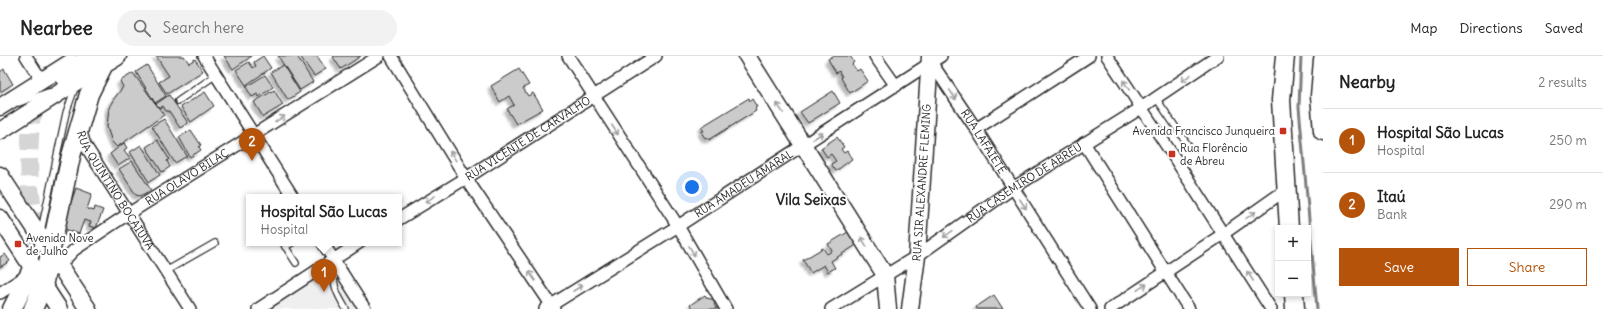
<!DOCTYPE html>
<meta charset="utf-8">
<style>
body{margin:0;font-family:Delius,sans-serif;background:#f2f2f2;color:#222}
.controls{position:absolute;right:12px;bottom:12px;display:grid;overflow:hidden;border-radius:0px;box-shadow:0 2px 6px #0003}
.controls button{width:36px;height:36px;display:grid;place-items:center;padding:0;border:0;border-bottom:1px solid #e0e0e0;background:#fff;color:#222;font:20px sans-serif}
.you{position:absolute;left:692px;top:131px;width:14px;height:14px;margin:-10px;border:3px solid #fff;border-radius:50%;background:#1a73e8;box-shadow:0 0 0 6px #1a73e833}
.badge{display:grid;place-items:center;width:26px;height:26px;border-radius:50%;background:#b45309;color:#fff;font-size:13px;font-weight:700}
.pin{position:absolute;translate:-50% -33px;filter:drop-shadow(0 1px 2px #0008)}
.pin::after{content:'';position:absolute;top:21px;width:14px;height:12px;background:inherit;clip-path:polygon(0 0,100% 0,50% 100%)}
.popup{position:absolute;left:246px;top:138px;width:156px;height:52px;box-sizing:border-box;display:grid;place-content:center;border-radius:0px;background:#fff;filter:drop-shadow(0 1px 3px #0005);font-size:13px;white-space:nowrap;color:#767676}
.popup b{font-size:15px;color:#222}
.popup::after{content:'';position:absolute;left:50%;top:100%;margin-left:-8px;border:8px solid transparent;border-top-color:#fff}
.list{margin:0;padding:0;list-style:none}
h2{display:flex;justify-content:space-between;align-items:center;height:52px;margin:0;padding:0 16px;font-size:17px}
h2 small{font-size:13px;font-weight:400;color:#767676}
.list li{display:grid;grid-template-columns:26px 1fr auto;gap:12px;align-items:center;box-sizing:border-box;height:64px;padding:0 16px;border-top:1px solid #e0e0e0}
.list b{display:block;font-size:15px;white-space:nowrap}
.list p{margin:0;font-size:13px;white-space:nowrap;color:#767676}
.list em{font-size:13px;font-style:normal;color:#767676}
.actions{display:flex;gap:8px;padding:12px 16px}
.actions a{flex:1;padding:9px 0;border:1px solid #b45309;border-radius:0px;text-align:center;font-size:14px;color:#b45309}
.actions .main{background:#b45309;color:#fff}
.icon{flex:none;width:22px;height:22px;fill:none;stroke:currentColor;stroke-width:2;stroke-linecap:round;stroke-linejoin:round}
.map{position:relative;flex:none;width:1323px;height:253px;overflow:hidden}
header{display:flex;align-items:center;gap:24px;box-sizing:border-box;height:56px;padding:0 20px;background:#fff;border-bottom:1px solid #e0e0e0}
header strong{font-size:19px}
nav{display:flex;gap:22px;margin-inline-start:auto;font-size:14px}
.search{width:280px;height:36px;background:#f2f2f2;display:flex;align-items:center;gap:10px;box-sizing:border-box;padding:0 14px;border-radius:22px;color:#767676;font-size:15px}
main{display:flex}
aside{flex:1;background:#fff}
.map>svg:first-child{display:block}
</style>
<header>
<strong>Nearbee</strong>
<div class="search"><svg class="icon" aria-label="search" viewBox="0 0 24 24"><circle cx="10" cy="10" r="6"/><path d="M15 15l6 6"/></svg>Search here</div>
<nav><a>Map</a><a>Directions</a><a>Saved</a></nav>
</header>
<main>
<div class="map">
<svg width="1323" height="253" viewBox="0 0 1323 253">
<defs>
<filter id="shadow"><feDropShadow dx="-3.5" dy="3.5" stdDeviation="1" flood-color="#0004"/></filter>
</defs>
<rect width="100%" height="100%" fill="#fff"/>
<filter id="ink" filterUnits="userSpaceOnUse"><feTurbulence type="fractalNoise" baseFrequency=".025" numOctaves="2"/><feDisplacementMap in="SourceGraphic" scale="8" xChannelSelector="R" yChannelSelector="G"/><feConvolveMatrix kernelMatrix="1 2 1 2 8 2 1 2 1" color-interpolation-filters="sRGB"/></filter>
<g filter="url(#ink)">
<path fill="#efefef" d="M334,215L362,253H272L327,216Z"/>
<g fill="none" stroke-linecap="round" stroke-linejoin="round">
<path stroke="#7e7e7e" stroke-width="3" d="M1301,0L1299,51L1317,253"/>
</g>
<path fill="#cbcbcb" stroke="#2b2b2b" filter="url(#shadow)" d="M156,0H184L189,7L195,3L203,15L167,38L159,26L169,20Z
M224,0H252L233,13Z
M263,0L271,12L246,29L236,14L249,6L253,12L256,10L254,6Z
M278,0H297L313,26L300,34Z
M300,0H317L326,13L314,20Z
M334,0H361L341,13L333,1Z
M833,0H850L854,6L852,8L857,15L860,13L868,25L850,37L841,22L842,21L839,15L836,17L828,3Z
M147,9L166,40L155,47L136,16Z
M283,9L300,36L288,44L271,16Z
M4,13L13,28L0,36V16Z
M519,13L529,29L523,32L528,40L533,37L543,53L516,68L507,53L514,49L509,40L500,46L491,30Z
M133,17L164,59L117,91L112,86L107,71L109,52L113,44L123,31L120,25Z
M265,19L273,31L259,41L257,38L252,41L246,31Z
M274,34L283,49L263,61L254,46Z
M833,35L840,47L808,67L800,56Z
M205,36L214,50L191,66L181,51Z
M169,39L188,67L180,72L169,55H166L163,50L160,52L156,48Z
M749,42L750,45L752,43L757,51L755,52L756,55L709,84L707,81L705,82L701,76L704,75L701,71Z
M164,63L187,100L175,107L152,70Z
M191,74L201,89L199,91L201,94L190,101L179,81Z
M837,81L844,91L841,93L844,97L847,95L852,103L836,115L831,108L836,105L831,98L827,101L821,92Z
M157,84L169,103L167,105L170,111L162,116L146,91Z
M124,87L127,92L124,94L130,102L118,110L110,98Z
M141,89L160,119L149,126L130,96Z
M132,105L151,134L140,140L136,139L119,113Z
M76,132L92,138L87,153L94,155L95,151L103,154L96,172L89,170L91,166L84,164L79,178L62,172Z
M848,176L852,183L854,181L858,188L831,205L835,212L828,216L824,209L811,217L803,204L823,192L827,198L832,195L828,188Z
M5,198L10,205L0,211V201Z
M705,239L707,242L715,244L717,246L714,248L716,252L720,250L721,253H693L690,249Z
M994,239L1003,253H977L976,251Z"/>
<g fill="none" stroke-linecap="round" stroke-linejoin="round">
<path stroke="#d5d5d5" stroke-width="18" stroke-dasharray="18 9" stroke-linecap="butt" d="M35,228L39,211V195L30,132L29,102L31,63L45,34L62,19"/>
<defs>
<path id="lane" d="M1156,42L1188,89
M178,45L216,19
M19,47L48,36
M41,175L66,57L75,32
M283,187L296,207
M285,191L292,187
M34,208L39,183
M334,208C333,229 335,235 346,253
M166,215L215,187"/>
<g id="street">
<path d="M26,0L42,25"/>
<path d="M204,0L293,141"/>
<path d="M391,0L466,122L554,253"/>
<path d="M568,0L678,170L726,253"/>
<path d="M875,0L896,30"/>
<path d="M1107,0L1172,98L1271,253"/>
<path id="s1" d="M929,3L976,73L1090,253"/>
<path id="s2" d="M80,73L85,89L190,253"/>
<path d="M976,73L1089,0"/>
<path d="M1084,87L1189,253"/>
<path id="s3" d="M399,163L471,119L656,0"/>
<path d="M323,187L365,253"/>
<path id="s4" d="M55,214L74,194L128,158L379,0"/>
<path d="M0,237L28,219"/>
<path d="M258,253L359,187"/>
<path id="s5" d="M545,253L678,170L941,0"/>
<path id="s6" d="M831,253L917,200L1013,132L1141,52L1218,0"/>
<path d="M1110,253L1223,178L1287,133"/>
</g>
<g id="secondary">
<path d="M747,0L885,219L888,253"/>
<path d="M0,51L71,6"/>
<path d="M0,75L104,8"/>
<path d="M0,119L88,253"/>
<path d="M0,162L59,253"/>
<path id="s7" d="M910,253L917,200L930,0"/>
</g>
<path id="primary" d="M1285,0L1281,44L1289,172
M1323,4L1320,40L1323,75
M62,19L93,0
M1294,238L1295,253
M12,253L33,211
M33,253L43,230L71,100L89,38L104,8L117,0"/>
</defs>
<use href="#lane" stroke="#2b2b2b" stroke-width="8"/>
<use href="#street" stroke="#2b2b2b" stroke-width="14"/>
<use href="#secondary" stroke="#2b2b2b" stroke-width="19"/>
<use href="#primary" stroke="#2b2b2b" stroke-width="21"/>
<use href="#lane" stroke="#fff" stroke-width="5.5"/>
<use href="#street" stroke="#fff" stroke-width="11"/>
<use href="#secondary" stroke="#fff" stroke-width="16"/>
<use href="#primary" stroke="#fff" stroke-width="18"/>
</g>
<defs><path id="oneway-shaft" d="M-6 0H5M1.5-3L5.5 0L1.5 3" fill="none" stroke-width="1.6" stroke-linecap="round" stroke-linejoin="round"/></defs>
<g stroke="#a0a0a0">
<use href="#oneway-shaft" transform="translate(1186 22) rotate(146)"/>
<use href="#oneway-shaft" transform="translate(1126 29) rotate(-123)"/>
<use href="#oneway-shaft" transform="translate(953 39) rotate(56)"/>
<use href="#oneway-shaft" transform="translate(780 52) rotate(-123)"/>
<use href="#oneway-shaft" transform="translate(280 63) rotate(-32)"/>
<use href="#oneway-shaft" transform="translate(615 74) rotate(57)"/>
<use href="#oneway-shaft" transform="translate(818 80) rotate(-33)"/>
<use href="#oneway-shaft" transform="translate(453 100) rotate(-122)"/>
<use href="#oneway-shaft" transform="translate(430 143) rotate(149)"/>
<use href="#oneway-shaft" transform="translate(1023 148) rotate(57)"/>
<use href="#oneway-shaft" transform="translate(1251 159) rotate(-35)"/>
<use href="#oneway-shaft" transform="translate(948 178) rotate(145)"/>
<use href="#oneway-shaft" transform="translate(864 186) rotate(-122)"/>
<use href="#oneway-shaft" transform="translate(692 195) rotate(60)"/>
<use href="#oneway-shaft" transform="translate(532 220) rotate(-124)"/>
<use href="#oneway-shaft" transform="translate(1250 220) rotate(-123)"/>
<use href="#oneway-shaft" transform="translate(1142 231) rotate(-34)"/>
<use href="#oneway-shaft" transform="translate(578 232) rotate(-33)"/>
</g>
</g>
<g fill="#c8321e" stroke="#fff" stroke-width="1.5">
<rect x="1279" y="71" width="8" height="8" rx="2"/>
<rect x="1168" y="94" width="8" height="8" rx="2"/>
<rect x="14" y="184" width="8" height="8" rx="2"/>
</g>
<g text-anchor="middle" stroke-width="4" stroke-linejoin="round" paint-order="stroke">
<g font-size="11" fill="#2b2b2b" stroke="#fff" text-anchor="start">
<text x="1275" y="79" text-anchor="end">Avenida Francisco Junqueira</text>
<text x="1180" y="96">Rua Florêncio<tspan x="1180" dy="13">de Abreu</tspan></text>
<text x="26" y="186">Avenida Nove<tspan x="26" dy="13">de Julho</tspan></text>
</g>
<g font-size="11" fill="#2b2b2b" stroke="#fff">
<text dy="4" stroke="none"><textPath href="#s3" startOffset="152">RUA VICENTE DE CARVALHO</textPath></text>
<text dy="4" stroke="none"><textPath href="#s1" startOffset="99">RUA LAFAIETE</textPath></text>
<text dy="4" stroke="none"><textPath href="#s4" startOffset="162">RUA OLAVO BILAC</textPath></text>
<text dy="4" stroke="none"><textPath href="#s7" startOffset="127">RUA SIR ALEXANDRE FLEMING</textPath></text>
<text dy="4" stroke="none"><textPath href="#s6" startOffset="231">RUA CASEMIRO DE ABREU</textPath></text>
<text dy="4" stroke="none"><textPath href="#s5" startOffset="235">RUA AMADEU AMARAL</textPath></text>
<text dy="4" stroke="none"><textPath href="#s2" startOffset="71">RUA QUINTINO BOCAIÚVA</textPath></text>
</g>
<g font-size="15" font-weight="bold" fill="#2b2b2b" stroke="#fff">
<text x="811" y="149">Vila Seixas</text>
</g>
</g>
</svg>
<div class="controls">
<button>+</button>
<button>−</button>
</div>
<div class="you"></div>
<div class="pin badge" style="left:324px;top:236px">1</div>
<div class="popup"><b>Hospital São Lucas</b>Hospital</div>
<div class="pin badge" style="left:252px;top:105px">2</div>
</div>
<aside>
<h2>Nearby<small>2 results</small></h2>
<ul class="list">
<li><span class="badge">1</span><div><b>Hospital São Lucas</b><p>Hospital</p></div><em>250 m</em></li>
<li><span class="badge">2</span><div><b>Itaú</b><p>Bank</p></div><em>290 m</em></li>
</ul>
<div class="actions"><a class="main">Save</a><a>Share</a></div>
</aside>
</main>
